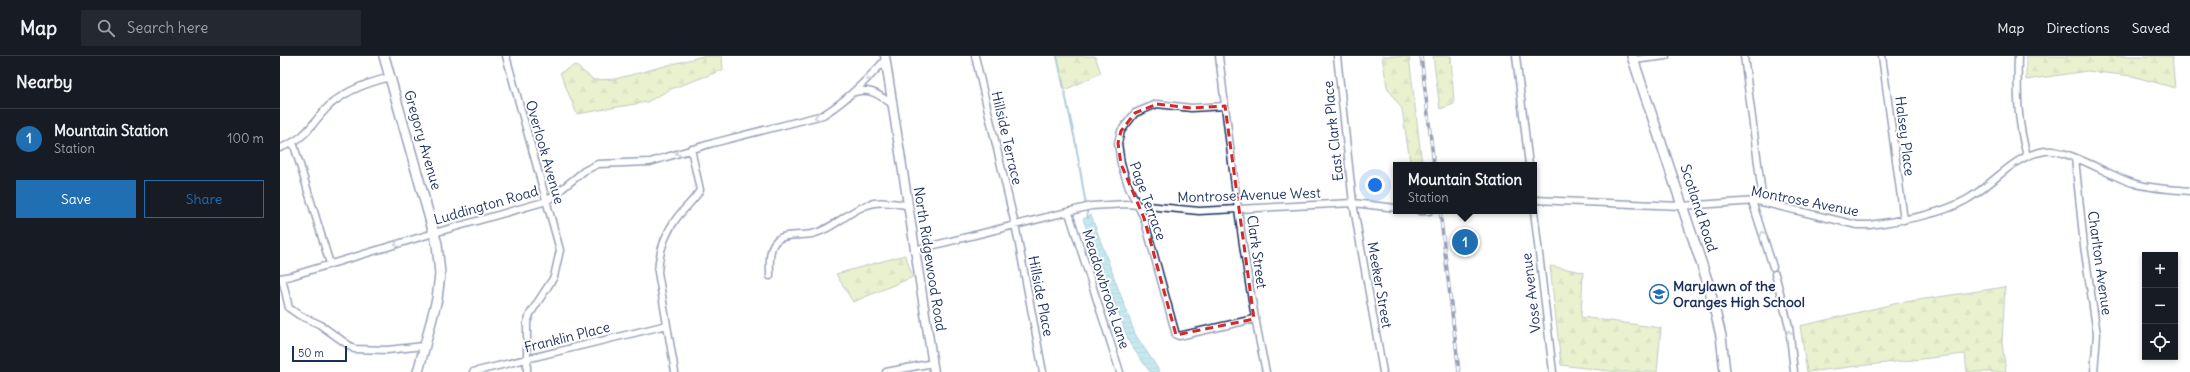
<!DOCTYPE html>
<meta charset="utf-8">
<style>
body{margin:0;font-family:Delius,sans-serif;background:#242831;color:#f1f3f6}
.controls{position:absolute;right:12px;bottom:12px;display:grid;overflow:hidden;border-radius:0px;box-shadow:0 2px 6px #0003}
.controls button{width:36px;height:36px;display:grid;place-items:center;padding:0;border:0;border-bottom:1px solid #363941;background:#171b24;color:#f1f3f6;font:20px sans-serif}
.scale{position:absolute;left:12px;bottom:10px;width:55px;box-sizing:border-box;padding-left:4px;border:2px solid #1b2f5e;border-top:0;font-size:11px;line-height:14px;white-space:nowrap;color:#1b2f5e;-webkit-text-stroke:3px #fff;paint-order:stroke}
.you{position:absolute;left:1095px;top:129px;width:14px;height:14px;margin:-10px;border:3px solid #fff;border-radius:50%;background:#1a73e8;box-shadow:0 0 0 6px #1a73e833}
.badge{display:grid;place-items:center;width:26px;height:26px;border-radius:50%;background:#1f6fb2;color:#fff;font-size:13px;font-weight:700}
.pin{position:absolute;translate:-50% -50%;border:2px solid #fff;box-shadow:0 1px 4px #0006}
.popup{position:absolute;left:1113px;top:106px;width:144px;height:52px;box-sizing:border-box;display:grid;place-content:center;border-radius:0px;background:#171b24;filter:drop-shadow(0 1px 3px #0005);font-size:13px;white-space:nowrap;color:#9ea1a6}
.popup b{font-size:15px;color:#f1f3f6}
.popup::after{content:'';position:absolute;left:50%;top:100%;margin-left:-8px;border:8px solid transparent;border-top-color:#171b24}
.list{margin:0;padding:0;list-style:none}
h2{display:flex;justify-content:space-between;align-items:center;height:52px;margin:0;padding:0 16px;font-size:17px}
h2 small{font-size:13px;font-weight:400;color:#9ea1a6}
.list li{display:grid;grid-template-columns:26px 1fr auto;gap:12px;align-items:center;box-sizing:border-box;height:60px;padding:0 16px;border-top:1px solid #363941}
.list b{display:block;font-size:15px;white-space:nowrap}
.list p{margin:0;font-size:13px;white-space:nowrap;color:#9ea1a6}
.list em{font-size:13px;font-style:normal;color:#9ea1a6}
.actions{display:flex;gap:8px;padding:12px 16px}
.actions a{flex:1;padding:9px 0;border:1px solid #1f6fb2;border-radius:0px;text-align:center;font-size:14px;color:#1f6fb2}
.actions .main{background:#1f6fb2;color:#fff}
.icon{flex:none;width:22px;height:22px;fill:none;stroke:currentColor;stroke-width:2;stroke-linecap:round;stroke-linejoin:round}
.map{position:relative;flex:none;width:1910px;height:316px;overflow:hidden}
header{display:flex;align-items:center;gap:24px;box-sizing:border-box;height:56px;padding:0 20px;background:#171b24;border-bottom:1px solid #363941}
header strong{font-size:19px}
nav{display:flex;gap:22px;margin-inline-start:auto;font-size:14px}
.search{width:280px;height:36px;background:#242831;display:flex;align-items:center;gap:10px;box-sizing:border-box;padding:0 14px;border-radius:0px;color:#9ea1a6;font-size:15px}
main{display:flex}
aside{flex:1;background:#171b24}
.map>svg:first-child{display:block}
</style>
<header>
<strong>Map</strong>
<div class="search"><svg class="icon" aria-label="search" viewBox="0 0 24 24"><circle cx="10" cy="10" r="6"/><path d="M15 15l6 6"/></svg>Search here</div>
<nav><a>Map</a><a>Directions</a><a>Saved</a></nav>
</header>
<main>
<aside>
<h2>Nearby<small></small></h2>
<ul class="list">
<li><span class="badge">1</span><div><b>Mountain Station</b><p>Station</p></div><em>100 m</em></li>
</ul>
<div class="actions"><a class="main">Save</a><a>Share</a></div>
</aside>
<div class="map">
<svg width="1910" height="316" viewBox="0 0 1910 316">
<defs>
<pattern id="forest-firs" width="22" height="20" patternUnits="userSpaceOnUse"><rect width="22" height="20" fill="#cfe094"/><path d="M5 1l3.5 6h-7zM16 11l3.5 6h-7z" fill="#b1c082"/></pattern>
<pattern id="water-rules" width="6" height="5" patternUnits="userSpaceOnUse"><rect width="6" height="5" fill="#7fcfdc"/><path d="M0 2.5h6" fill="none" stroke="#6db2bf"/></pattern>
</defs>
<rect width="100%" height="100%" fill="#fff"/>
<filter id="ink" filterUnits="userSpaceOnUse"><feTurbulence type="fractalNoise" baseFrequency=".025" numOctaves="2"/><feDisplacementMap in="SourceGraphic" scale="8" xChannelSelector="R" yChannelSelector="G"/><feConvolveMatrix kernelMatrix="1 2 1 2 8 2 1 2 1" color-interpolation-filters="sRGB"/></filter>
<g filter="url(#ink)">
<path fill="url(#forest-firs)" stroke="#758879" d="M423,0H442L443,14L391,33L367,46L297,58L280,17L295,9L314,24L335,23Z
M777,0H815L821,17L785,34Z
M1102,0H1129L1142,108L1130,106L1122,53L1107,31Z
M1153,0H1171L1174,48L1160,53Z
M1746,0H1892L1895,32L1852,20L1807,15L1746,24Z
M625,199L633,221L573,246L556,218Z
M1270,210L1303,216L1301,261L1381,272L1377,316H1337L1281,309Z
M1725,231L1722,287L1726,316H1687L1685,298L1527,316L1520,270L1618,247Z"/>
<path fill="url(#water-rules)" stroke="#578faa" d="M811,159L855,278L880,316H870L850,288L803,163Z"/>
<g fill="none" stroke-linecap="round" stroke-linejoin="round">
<path stroke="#578faa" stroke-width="2" d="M777,0L796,89L808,162"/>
<defs>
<path id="minor" d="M226,0L280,194L274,221L250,258L247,267V316
M695,0L736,173L763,316
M939,0C952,106 963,212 986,316
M1057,0L1073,147L1103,316
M1236,0L1249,109
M1464,0L1483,146
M1602,0L1624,164
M1738,0C1737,37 1737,64 1747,100
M1354,4L1386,0
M572,37C589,31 598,38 612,48
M945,50L911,52L877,48L855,57L841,75L838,87L841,108L849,132L864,162L896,279L899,280L974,263
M13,86L50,208
M0,92C30,81 31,66 51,48C69,33 88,27 110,21
M1795,102L1804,190L1817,278L1814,316
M1254,144L1401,150L1477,145L1577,169H1590C1622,164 1657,160 1686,144C1714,129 1731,100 1765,95C1786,92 1830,120 1853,127C1871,133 1891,133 1910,135
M1472,145L1493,211
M1140,155H1149
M1254,155L1273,316
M789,157L840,316
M635,194L811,150L847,148L919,155L1073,147L1116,152
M1495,218L1509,270L1514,316
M490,220C490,210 488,193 496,185C503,177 522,180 532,178C555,173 570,152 594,147C604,145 617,148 627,149
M0,222L11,220L154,177L267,145L304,115L318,108L370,106L433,87L543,59C566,45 588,23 606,3
M2,222L9,252L19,259L39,268L74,293L107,294L144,290
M193,316L387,269
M395,316L378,216C379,197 384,179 396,163C403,153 413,146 420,134L411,93
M606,316L653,307"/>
<path id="tertiary" d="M605,0L654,316"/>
<path id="secondary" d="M104,0L157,188L160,218L157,243L138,316
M1352,0L1429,230L1441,280L1445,316"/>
</defs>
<use href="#minor" stroke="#1b2f5e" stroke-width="9"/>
<use href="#tertiary" stroke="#1b2f5e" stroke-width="11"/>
<use href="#secondary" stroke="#1b2f5e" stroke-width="12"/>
<use href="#minor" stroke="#fff" stroke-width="6"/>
<use href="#tertiary" stroke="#fff" stroke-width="8"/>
<use href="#secondary" stroke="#fff" stroke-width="9"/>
<defs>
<path id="rail" d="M1141,0L1154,109
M1160,155L1179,316"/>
</defs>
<use href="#rail" stroke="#1b2f5e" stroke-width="3.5"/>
<use href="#rail" stroke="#fff" stroke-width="2" stroke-dasharray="6" stroke-linecap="butt"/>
</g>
<defs><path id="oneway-chevron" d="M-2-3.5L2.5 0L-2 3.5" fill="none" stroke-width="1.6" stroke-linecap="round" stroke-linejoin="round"/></defs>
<g stroke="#8d97ae">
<use href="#oneway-chevron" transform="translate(588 22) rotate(139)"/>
<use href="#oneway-chevron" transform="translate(537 61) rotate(164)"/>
<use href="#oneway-chevron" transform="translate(398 97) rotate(163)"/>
<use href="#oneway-chevron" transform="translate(1483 178) rotate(-107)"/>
<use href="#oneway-chevron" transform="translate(117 188) rotate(163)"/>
<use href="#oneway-chevron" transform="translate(1509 277) rotate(-96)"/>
</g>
</g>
<path d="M0 0H1910V316H0ZM877,48L911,52L945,50L974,263L896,279L864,162L841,108L838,87L841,75L855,57Z" fill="#fff" fill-opacity=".55" fill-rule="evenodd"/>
<path fill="none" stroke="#d62828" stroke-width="3" stroke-dasharray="8 5" stroke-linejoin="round" d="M877,48L911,52L945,50L974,263L896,279L864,162L841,108L838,87L841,75L855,57Z"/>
<defs>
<symbol id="school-ring" viewBox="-11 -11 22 22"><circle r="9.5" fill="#fff" stroke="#1f6fb2" stroke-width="1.5"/><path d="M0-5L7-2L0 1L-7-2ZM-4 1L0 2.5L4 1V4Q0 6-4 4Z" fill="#1f6fb2"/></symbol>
</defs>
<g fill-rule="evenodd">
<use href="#school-ring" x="1368" y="227" width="22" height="22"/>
</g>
<g text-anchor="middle" stroke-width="4" stroke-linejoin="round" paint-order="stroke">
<g font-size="14" fill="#1b2f5e" stroke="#fff">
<text transform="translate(1053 75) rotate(-96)" y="5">East Clark Place</text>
<text transform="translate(1625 80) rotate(83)" y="5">Halsey Place</text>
<text transform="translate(727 82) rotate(77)" y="5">Hillside Terrace</text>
<text transform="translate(143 84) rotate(74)" y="5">Gregory Avenue</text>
<text transform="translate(265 96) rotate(74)" y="5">Overlook Avenue</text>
<text transform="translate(969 139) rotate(-2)" y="5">Montrose Avenue West</text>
<text transform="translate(868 145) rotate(70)" y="5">Page Terrace</text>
<text transform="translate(1525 145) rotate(11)" y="5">Montrose Avenue</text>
<text transform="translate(206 149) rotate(-16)" y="5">Luddington Road</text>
<text transform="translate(1419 152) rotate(72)" y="5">Scotland Road</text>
<text transform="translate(977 196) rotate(82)" y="5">Clark Street</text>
<text transform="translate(650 203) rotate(81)" y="5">North Ridgewood Road</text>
<text transform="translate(1820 207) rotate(82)" y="5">Charlton Avenue</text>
<text transform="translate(1100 229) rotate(80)" y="5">Meeker Street</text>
<text transform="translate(826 233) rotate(72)" y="5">Meadowbrook Lane</text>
<text transform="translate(1251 237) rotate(-97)" y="5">Vose Avenue</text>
<text transform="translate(761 240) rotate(79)" y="5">Hillside Place</text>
<text transform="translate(287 281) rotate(-14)" y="5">Franklin Place</text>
</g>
<g font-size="14" font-weight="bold" fill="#1b2f5e" stroke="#fff" text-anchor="start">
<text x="1393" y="235">Marylawn of the<tspan x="1393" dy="16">Oranges High School</tspan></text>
</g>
</g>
</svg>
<div class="controls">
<button>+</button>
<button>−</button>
<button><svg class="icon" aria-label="locate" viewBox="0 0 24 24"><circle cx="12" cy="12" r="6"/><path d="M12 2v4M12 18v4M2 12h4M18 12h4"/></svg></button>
</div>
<div class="scale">50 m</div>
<div class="you"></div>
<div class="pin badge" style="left:1185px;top:186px">1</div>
<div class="popup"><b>Mountain Station</b>Station</div>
</div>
</main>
